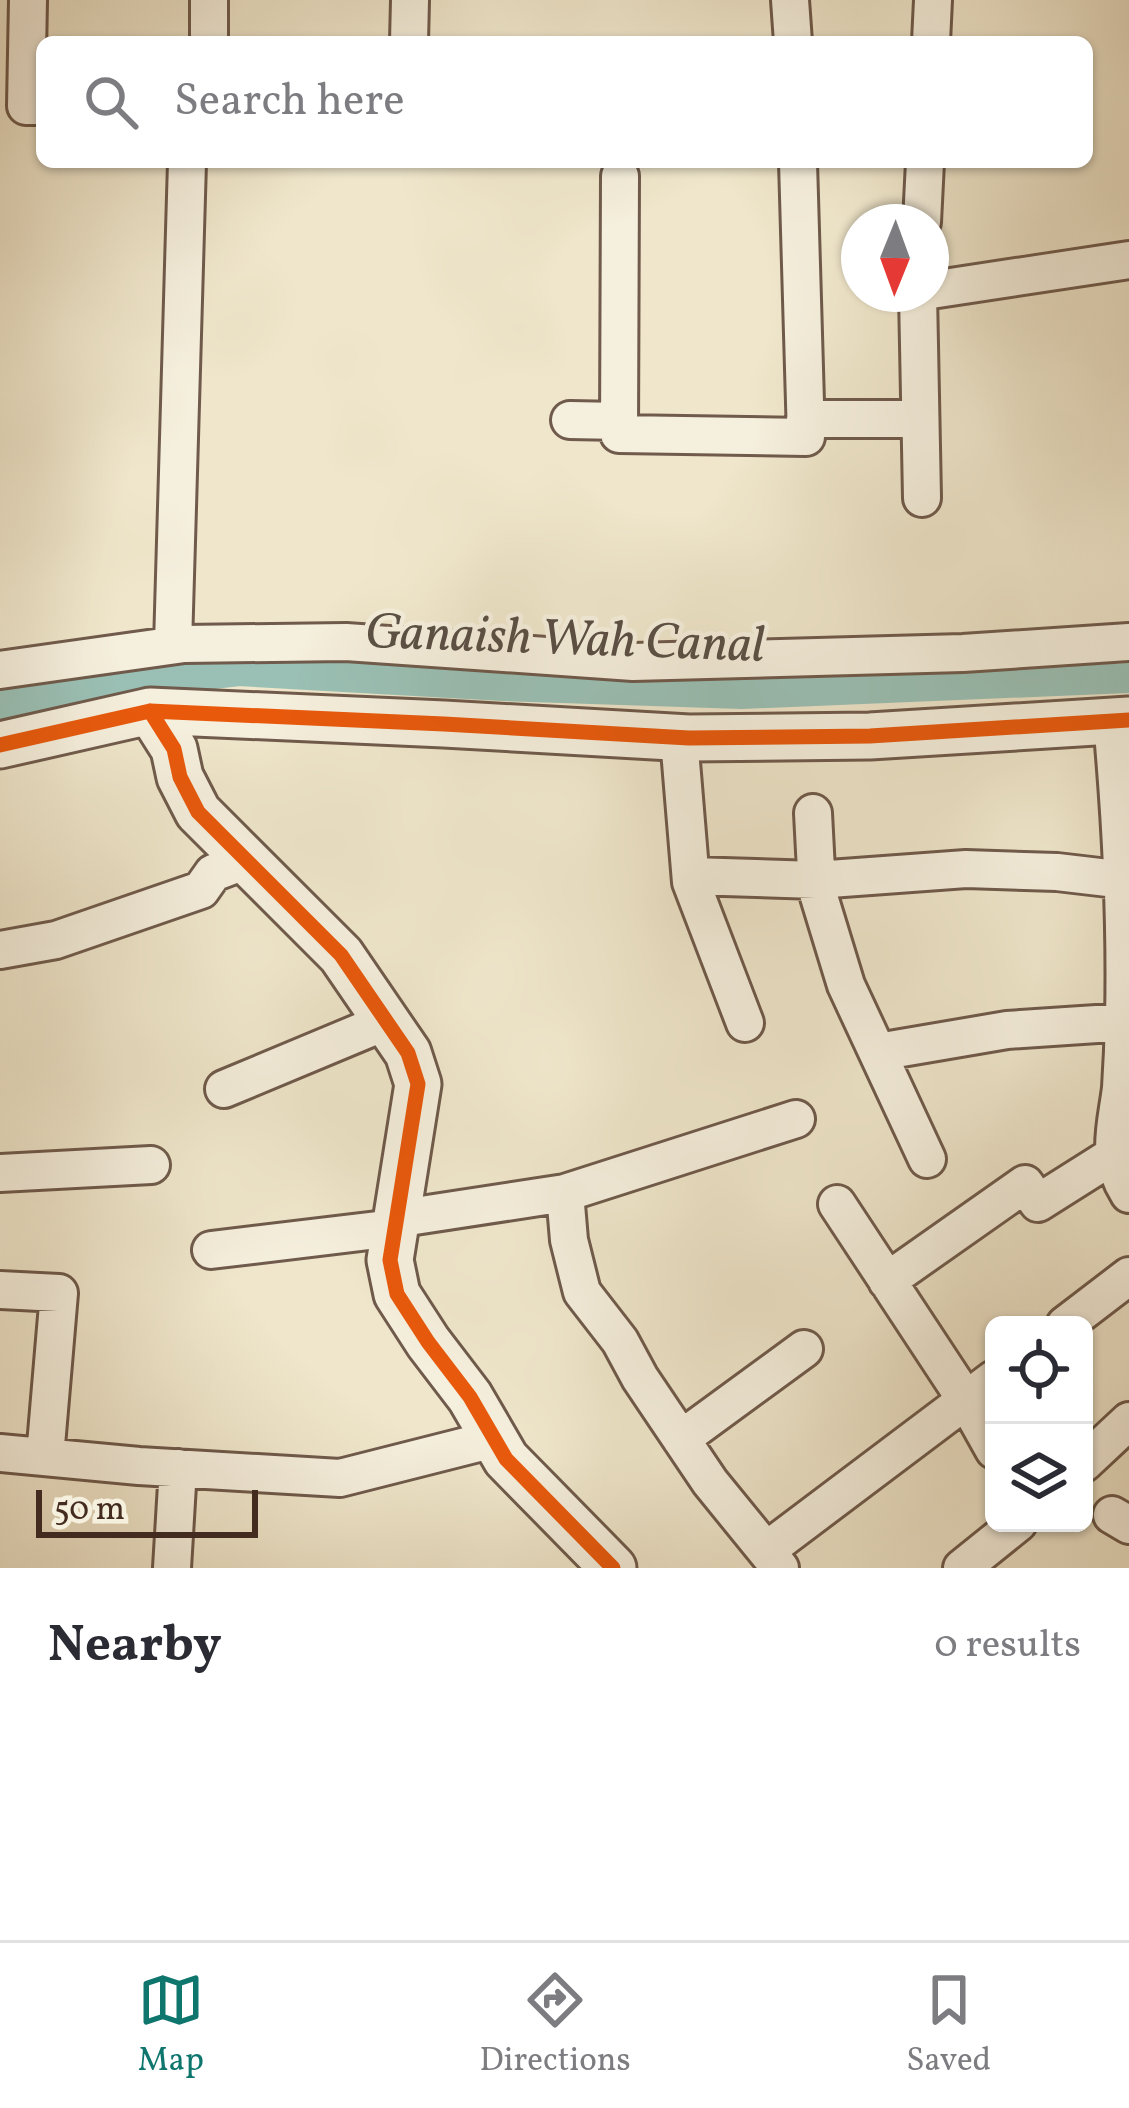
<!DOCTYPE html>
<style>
body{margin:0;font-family:Vollkorn,serif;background:#f2f2f3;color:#2b2b33}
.controls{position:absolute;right:36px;bottom:36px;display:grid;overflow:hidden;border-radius:18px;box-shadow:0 3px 9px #0004}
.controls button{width:108px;height:108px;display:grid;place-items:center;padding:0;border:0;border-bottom:3px solid #e1e1e2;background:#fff;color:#2b2b33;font:60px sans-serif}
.compass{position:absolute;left:841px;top:204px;width:108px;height:108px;border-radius:50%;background:#fff;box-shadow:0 3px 9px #0004;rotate:181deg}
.scale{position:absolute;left:36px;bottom:30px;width:222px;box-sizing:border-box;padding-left:12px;border:6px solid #442b20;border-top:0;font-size:33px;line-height:42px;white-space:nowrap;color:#442b20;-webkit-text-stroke:9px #f5efdd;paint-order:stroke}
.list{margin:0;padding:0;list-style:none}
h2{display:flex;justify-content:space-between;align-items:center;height:156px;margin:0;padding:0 48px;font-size:51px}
h2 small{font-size:39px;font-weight:400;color:#7c7c81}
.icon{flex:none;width:66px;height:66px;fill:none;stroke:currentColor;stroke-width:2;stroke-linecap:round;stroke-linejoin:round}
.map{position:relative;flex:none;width:1129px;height:1568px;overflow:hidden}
.search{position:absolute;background:#fff;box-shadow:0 3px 9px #0004;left:36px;right:36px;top:36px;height:132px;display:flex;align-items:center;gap:30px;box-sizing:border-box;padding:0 42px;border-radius:18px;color:#7c7c81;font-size:45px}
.sheet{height:372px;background:#fff}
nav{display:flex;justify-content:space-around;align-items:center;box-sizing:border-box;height:168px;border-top:3px solid #e1e1e2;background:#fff;font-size:33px;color:#7c7c81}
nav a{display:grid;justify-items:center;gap:6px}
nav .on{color:#0f766e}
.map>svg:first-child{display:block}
</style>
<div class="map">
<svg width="1129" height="1568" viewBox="0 0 1129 1568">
<rect width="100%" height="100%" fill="#efe6cb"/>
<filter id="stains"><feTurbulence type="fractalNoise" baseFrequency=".00167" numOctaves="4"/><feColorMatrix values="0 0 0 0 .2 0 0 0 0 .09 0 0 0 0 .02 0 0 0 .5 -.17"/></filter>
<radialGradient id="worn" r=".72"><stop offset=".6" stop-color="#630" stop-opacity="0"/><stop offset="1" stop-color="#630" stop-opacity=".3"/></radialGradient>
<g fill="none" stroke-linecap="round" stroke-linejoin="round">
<path stroke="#9ac0b5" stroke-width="30" d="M0,704L56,692L239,671L503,686L742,694L1129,678"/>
<defs>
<path id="minor" d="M28,0L26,106H42
M209,0V42
M790,0L793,42
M409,42L410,0
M931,42L933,0
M620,176L619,434L806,437L798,162
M922,222L925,162
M931,290L1129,260
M918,294L922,498
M805,419H919
M570,420L619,421
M173,645L187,162
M0,670L184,644L346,642L633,662L963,653L1129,642
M1112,721C1123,843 1129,966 1121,1088C1116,1128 1105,1156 1129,1194
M679,738L691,882L745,1023
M813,813L817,890L846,985L927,1159
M691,876L816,880L966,869L1057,872L1125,880
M0,950L56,940L201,890L213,873L247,860
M878,1052L1007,1030L1127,1022
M224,1089L387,1021
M0,1173L151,1165
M565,1193L569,1240L582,1292L620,1341L640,1378L710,1482L780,1568
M837,1204L966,1400L994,1450
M395,1219L565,1193L796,1119
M211,1250L394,1228
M887,1281L1025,1184L1038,1203L1114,1155
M0,1290L59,1293L45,1457
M1065,1325L1129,1276
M681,1439L804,1349
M0,1453L139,1466L340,1478L494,1439
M1084,1463L1129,1421
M1112,1515L1129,1525
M767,1550L994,1379
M172,1568L178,1468
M962,1568L1018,1523"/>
<path id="tertiary" d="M150,711L174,749L180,777L198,812L341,955L408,1053L418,1084L390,1260L397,1294L428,1342L470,1397L506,1459L613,1568
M0,745L150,711L444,724L689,738L870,736L1129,720"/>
</defs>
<use href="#minor" stroke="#6f5a4b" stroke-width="42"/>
<use href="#tertiary" stroke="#6f5a4b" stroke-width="51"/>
<use href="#minor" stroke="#f5efdd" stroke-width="36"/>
<use href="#tertiary" stroke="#f5efdd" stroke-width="45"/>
<defs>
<path id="cycleway" d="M150,711L174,749L180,777L198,812L341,955L408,1053L418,1084L390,1260L397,1294L428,1342L470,1397L506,1459L613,1568
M0,745L150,711L444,724L689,738L870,736L1129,720"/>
</defs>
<use href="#cycleway" stroke="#f5efdd" stroke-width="22"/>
<use href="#cycleway" stroke="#e8590c" stroke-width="15"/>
</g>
<g text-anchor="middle" stroke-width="9" stroke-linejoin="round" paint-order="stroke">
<g font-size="51" font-style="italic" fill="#5a5045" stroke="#f5efdd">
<text transform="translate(565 636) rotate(2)" y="18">Ganaish Wah Canal</text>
</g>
</g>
<rect width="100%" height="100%" filter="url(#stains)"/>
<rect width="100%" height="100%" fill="url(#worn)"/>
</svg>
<div class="controls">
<button><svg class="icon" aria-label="locate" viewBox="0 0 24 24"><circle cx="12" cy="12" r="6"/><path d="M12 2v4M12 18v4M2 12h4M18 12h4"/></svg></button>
<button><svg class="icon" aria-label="layers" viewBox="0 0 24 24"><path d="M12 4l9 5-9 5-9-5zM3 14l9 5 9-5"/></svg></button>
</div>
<svg class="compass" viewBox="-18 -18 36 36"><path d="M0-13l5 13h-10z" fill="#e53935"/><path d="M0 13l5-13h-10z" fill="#7c7c81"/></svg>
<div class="scale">50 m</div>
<div class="search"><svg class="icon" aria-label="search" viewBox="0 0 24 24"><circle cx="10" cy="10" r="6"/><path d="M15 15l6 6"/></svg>Search here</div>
</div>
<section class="sheet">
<h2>Nearby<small>0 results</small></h2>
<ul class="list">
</ul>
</section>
<nav>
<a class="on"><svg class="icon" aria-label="map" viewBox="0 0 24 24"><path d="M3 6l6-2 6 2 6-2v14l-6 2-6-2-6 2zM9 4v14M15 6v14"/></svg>Map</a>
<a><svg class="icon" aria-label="directions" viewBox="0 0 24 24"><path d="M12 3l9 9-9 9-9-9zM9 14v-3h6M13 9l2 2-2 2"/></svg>Directions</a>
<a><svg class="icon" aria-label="saved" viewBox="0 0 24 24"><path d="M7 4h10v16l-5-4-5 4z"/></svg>Saved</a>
</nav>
